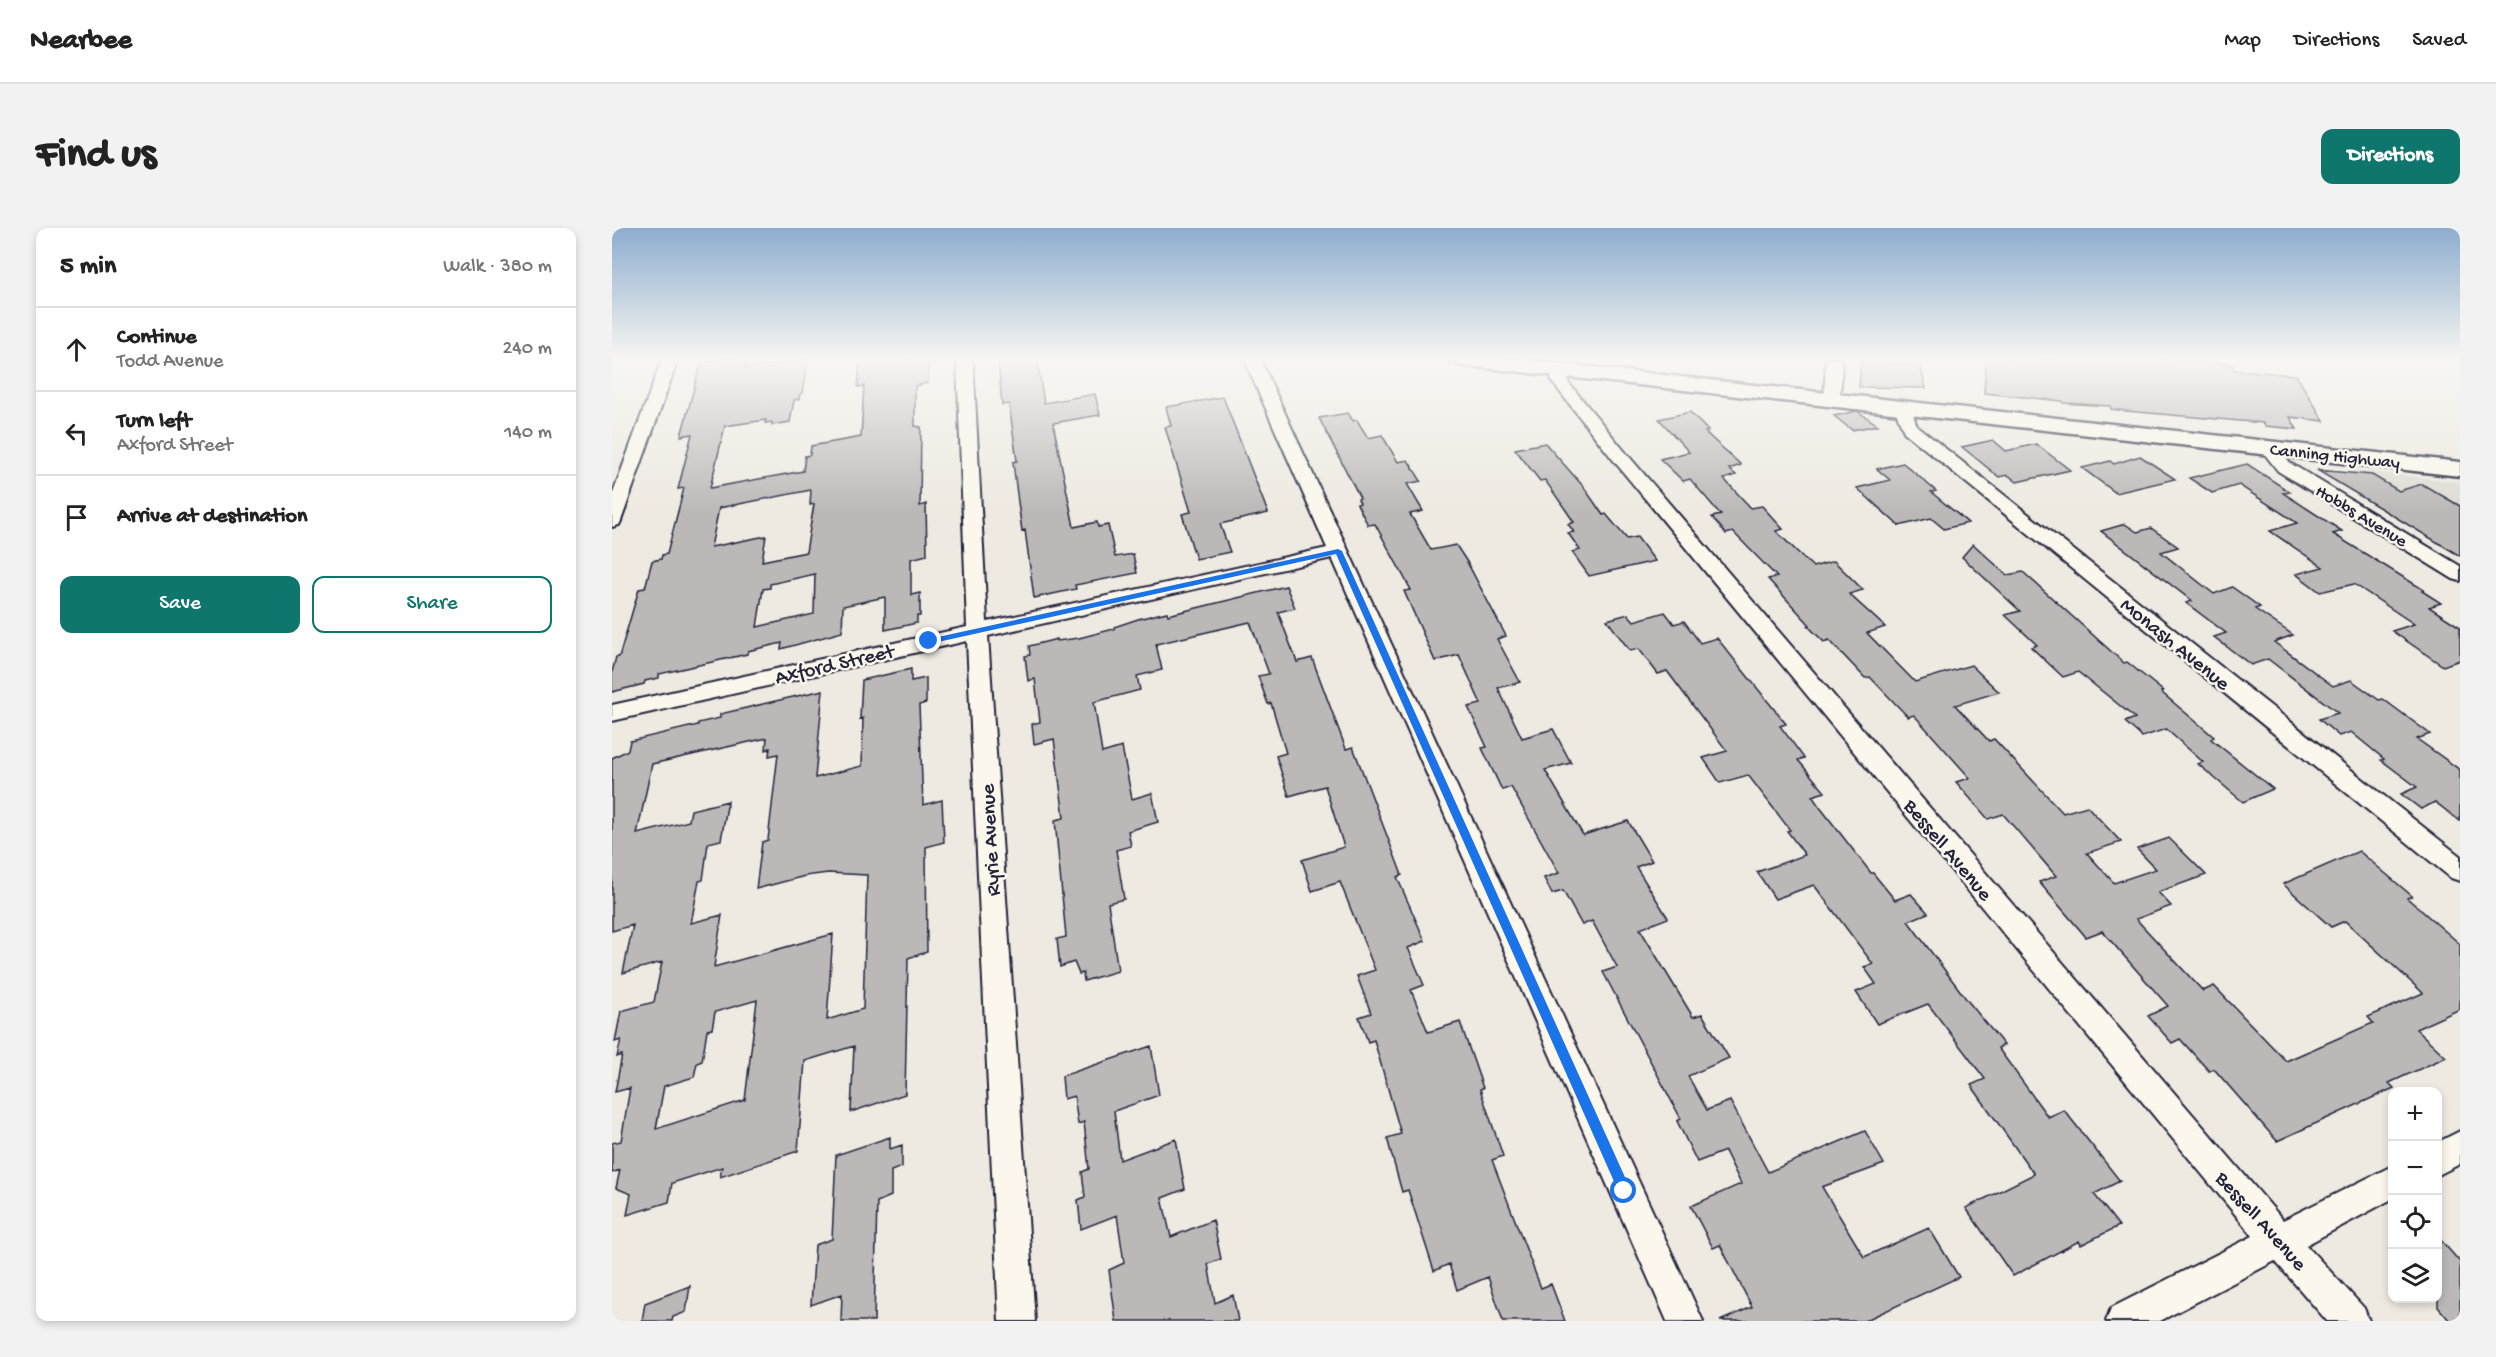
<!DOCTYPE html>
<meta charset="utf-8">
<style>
body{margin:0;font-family:"Gochi Hand",sans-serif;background:#f2f2f2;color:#222}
.controls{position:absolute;right:18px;bottom:18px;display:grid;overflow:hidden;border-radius:12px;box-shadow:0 3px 9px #0003}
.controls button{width:54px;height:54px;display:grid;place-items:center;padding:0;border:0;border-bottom:2px solid #e0e0e0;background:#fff;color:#222;font:30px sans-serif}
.stop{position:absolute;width:18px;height:18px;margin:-14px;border:4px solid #1a73e8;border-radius:50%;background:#fff}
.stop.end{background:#1a73e8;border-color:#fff;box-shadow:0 2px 6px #0008}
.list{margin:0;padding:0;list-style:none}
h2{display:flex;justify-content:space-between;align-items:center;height:78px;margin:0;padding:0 24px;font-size:26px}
h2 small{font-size:20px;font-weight:400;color:#767676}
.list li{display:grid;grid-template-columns:39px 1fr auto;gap:18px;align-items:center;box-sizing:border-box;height:84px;padding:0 24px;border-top:2px solid #e0e0e0}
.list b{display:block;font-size:22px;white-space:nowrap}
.list p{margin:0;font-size:20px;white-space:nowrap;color:#767676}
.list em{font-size:20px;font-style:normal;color:#767676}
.actions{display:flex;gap:12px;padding:18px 24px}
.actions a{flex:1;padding:14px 0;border:2px solid #0f766e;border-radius:12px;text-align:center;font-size:21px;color:#0f766e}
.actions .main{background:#0f766e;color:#fff}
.icon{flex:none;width:33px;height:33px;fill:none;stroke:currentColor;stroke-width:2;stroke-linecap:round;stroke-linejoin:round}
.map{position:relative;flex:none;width:1848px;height:1093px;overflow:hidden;border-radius:12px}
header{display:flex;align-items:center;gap:36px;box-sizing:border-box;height:84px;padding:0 30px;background:#fff;border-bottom:2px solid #e0e0e0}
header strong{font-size:28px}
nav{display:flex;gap:33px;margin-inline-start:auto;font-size:21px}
.intro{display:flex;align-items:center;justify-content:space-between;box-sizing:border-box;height:144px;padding:0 36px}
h1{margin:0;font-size:42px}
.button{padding:15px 27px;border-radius:12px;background:#0f766e;color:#fff;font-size:21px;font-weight:700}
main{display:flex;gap:36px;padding:0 36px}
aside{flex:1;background:#fff;border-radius:12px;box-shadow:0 3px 9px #0003}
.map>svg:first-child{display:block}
</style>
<header>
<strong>Nearbee</strong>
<nav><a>Map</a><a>Directions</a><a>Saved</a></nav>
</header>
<div class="intro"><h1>Find us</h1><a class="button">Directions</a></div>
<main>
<aside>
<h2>5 min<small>Walk · 380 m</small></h2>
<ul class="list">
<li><svg class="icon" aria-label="ahead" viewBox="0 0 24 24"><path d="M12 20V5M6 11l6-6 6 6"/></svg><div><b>Continue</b><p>Todd Avenue</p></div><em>240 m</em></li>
<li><svg class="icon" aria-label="left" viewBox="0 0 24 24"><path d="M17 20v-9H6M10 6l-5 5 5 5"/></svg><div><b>Turn left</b><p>Axford Street</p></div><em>140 m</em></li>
<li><svg class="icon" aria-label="arrive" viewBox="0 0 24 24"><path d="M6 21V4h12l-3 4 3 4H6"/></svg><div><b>Arrive at destination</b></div></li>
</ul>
<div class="actions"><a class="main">Save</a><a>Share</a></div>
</aside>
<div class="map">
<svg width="1848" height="1093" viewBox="0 0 1848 1093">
<rect width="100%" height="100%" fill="#eeeae2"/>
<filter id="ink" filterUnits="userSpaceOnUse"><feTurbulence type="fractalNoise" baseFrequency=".0167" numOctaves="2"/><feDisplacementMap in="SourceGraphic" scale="12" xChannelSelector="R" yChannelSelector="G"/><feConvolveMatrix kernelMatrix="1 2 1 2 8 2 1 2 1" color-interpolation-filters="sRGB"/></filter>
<g filter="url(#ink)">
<path fill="#dfdbd5" d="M1740,242L1848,254V328L1728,256L1733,245Z"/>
<path fill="#bcb8b8" stroke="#22223b" stroke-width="1.5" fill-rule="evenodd" d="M106,131H136L134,141L196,131L191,165L188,166L187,171L182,172L178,194L160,197V194L153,195L154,192L113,198L98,260L191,243L193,228L198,227L199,218L249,209L252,158L246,159L248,131H316V155L303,158V198L309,199L308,278L314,276L315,327L299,331V367L308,365V388H305V395L273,402V369L231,378L230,404L169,421L170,415L136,423L135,426L47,446V450L33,453L32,456L0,464V444L4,429H7L27,361L33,360L40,333L49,331L50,327L55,326L72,260L66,261L80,206L69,208L85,149L90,136ZM199,262L198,277L202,276L194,324L150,333L154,308L99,319L107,280ZM203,346L202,386L145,399L151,361L158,360V356Z
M386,131H425L432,175L483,166L488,187L441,195L462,299L485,294L486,299L496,297L503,329L521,326L525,345L463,357L464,361L422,370L413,302L410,303L406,274L401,234L405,233L397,176L390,177Z
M1249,131H1276V135L1308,137L1314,160L1247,159Z
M1374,131H1559L1619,136L1622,142L1684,147L1712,193L1678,189L1685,201L1653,198L1651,195L1514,183L1499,181L1498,178L1451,175L1450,173L1372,165Z
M611,169L656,285L608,296L618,324L584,331L570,286L579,284L553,199L559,198L554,179Z
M1245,183L1266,197L1240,202L1222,188Z
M1078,184L1096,203L1093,204L1129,237L1117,241L1124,247L1112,251L1139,280L1150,278L1171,301L1164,303L1201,339L1222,333L1251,362L1237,366L1273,399L1255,405L1303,454L1359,437L1387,464L1343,477L1377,513L1382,511L1451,585L1475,578L1509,614L1475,625L1502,655L1544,641L1525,621L1557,610L1594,647L1546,664L1559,678L1524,691L1591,763L1602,758L1674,833L1761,795L1756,789L1811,765L1733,693L1719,699L1671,656L1747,623L1800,668L1795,670L1848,716V781L1804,801L1834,829L1777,855L1782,860L1665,913L1602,841L1597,843L1568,811L1560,815L1536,788L1556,778L1490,703L1474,709L1427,654L1444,648L1391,586L1376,591L1344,554L1358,550L1302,487L1296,489L1258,449L1253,450L1217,412L1212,414L1196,398L1198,397L1156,351L1165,349L1121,304L1114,306L1100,289L1109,287L1078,251L1071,253L1048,231L1077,224L1047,191Z
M736,185L741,193L745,192L756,210L770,207L786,234L796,232L809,253L795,256L811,283L798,286L819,322L844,317L855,334L894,408L885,411L908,454L886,460L910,510L941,501L959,535L933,542L971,607L1016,593L1040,633L1024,639L1056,690L1028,701L1081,789L1090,786L1117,830L1076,848L1095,882L1118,873L1156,944L1253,903L1272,936L1210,959L1252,1029L1317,1000L1347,1049L1252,1093H1108L1140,1079L1108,1017L1101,1020L1079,978L1129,956L1113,923L1085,934L1065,893L1069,891L991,744L1005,739L980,693L970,697L951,663L940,666L932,650L947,645L899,559L890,562L870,520L875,519L856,479L869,476L847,427L823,433L792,363L799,362L763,296L756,297L745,276L748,275L746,271L748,270L707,190Z
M1381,212L1394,223L1424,216L1458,242L1405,254L1396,247L1387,249L1350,219Z
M933,215L971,258L991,287L994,286L1015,311L1025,309L1043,333L977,348L960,324L968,322L956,305L962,304L956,296L962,294L933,252L928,253L903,221Z
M1528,228L1563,251L1504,265L1470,240L1498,233L1502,236Z
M1291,235L1324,263L1319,264L1356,295L1332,301L1319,290L1287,298L1245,260L1278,252L1265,241Z
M1635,236L1678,264L1671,265L1730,303L1721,306L1812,362L1810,363L1829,375L1817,379L1848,399V432L1831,438L1780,403L1802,396L1742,356L1708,364L1684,346L1711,339L1658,303L1685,295L1627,257L1600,265L1577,250Z
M1705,242L1760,247L1787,263L1810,256L1848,278V328Z
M1513,296L1525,304L1539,300L1566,319L1549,324L1602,366L1620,359L1648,379L1643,381L1681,407L1662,414L1721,458L1739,452L1767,472L1771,471L1818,506L1805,511L1848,542V593L1823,574L1809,581L1789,566L1805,559L1769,532L1772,531L1739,504L1727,508L1707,491L1726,485L1656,431L1639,437L1602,409L1614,405L1574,375L1580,373L1489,303Z
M1361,316L1395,347L1411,344L1512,435L1515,434L1551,463L1549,464L1602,509L1599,511L1661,561L1631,574L1586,536L1591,534L1554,501L1530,509L1513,494L1523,490L1491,464L1466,444L1451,449L1419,419L1425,417L1393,387L1408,383L1350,329Z
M674,358L683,380L666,384L685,434L700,430L734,521L741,519L790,647L785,649L813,713L796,720L812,757L799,762L816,804L848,794L871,860L868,861L891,928L880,932L929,1060L939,1056L953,1093H891L876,1049L845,1062L837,1036L822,1043L796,962L790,964L775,910L789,906L762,812L756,814L747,789L759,785L745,748L763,742L728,654L700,663L690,632L732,619L713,558L677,568L664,528L674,525L659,475L656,476L646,448L657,446L638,394L544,416L550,442L525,448L528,462L482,474L490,525L510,519L520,571L540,565L546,594L516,603L519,618L504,622L512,671L496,675L506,743L472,753L471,745L467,746L462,734L448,739L445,711L454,709L443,592L452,590L442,511L422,516L420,496L428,494L423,451L416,453L413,428L418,427L417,418L445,411V413L467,410L502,401V399L526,391L555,384L556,387Z
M1053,384L1062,396L1072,393L1088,415L1105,410L1174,496L1168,498L1192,530L1186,532L1213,564L1200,568L1207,578L1259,645H1261L1283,672L1299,666L1316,685L1296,693L1355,772L1392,817L1386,820L1436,889L1452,882L1508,953L1482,966L1507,998L1469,1017L1467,1013L1401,1048L1354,980L1422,946L1359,857L1373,851L1316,776L1265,796L1244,764L1264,756L1252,739L1261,736L1202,657L1163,671L1145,644L1193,627L1175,603L1178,602L1136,547L1108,555L1091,530L1115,523L1055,443L1046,446L1027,421L1018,423L995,392L1016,386L1022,393Z
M299,441V453L314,450V475L307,477L311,577L330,572L332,614L314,619L315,724L296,730L293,866L239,884L242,818L193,833L186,923L108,949L110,939L60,955L57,974L15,987L19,966L4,960L8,942L0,945V915L9,913L18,860L3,864L10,827L5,829L9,812L3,814L9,783L42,774L50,734L11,745L21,697L0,703V530L16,522L18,513L86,497V495L108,490V486L211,462L203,550L250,538L251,490L248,491L250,452ZM155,510L154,522L158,520L157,528L166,526L156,612L150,614L144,661L193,648L216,645L255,647L251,781L215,792L221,706L102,739L110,687L79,695L87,653L91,652L96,615L109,612L116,573L79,582L77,593L25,606L40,536ZM145,772L133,872L44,901L52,858L82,849L85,835L90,833L95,802L100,801L103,784Z
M539,818L547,867L502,883L508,932L564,911L573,961L550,970L559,1009L601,992L609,1031L596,1036L603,1075L621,1067L626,1093H504L497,1042L512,1035L505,987L469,1001L466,972L473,969L470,944L477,941L472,894L466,896L462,868L452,871L450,848Z
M278,909V921L290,917V939L279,943V968L265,974L262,1093H229L230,1066L199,1077L203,1017L220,1011L224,927Z
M1826,1009L1848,1034V1093H1838L1826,1079Z
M78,1058L74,1084L61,1089L60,1093H30L33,1075Z"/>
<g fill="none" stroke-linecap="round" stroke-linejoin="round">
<defs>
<path id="minor" d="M50,131H66L9,293L7,297L0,299V268Z
M345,131H361L375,394L715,320L632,131H648L1091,1093H1055L720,330L376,408L423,1093H387L355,413L0,493V477L355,399Z
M1214,131H1230L1228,172L1220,177L1212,172Z
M950,137L958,142L956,154L1014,225L1671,992L1780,938V971L1694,1017L1752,1080L1757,1093H1715L1663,1033L1548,1093H1494L1499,1080L1641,1008L1002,233L941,155L939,151L942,142Z
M1290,174L1298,179L1305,198L1848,628V653L1839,650L1292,204L1282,179Z
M1657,215L1663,216L1678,235L1848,338V353L1841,351L1666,243L1648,220L1651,216Z
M1848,903V936L1826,947V914Z"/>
<path id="highway" d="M836,131H905L1848,234V248L846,137L839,135Z"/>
</defs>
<use href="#minor" stroke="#22223b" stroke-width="4"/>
<use href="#highway" stroke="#22223b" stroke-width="5"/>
<use href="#minor" fill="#fbf7ec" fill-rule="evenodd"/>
<use href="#highway" fill="#fbf7ec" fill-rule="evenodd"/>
</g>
</g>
<linearGradient id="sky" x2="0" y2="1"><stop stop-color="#8dadce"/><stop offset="0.46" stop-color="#f7f6f2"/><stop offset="1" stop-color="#f7f6f2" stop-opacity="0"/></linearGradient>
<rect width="1848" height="284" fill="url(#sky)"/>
<path fill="#1a73e8" d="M726,321L730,323L1017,958L1019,963L1017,967L1012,969L1008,967L724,326L317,416L313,413L317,411Z"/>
<g text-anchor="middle" stroke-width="5" stroke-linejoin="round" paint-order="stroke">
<g font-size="18" fill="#22223b" stroke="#fbf7ec">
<text transform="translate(1723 227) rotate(6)" y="6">Canning Highway</text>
<text transform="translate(1750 287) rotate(31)" y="6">Hobbs Avenue</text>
</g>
<g font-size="21" fill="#22223b" stroke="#fbf7ec">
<text transform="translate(1564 415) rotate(39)" y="7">Monash Avenue</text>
<text transform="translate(222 435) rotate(-13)" y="7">Axford Street</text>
<text transform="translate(377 612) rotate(-93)" y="7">Ryrie Avenue</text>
<text transform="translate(1337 621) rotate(50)" y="7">Bessell Avenue</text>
<text transform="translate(1650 992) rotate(48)" y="7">Bessell Avenue</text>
</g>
</g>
</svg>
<div class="controls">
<button>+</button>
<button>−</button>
<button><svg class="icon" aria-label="locate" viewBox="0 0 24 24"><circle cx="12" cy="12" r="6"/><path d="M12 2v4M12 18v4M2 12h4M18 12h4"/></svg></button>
<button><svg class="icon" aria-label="layers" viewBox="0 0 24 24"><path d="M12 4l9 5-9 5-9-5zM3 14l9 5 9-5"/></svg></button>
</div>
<div class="stop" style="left:1012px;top:963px"></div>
<div class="stop end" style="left:317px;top:413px"></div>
</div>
</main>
